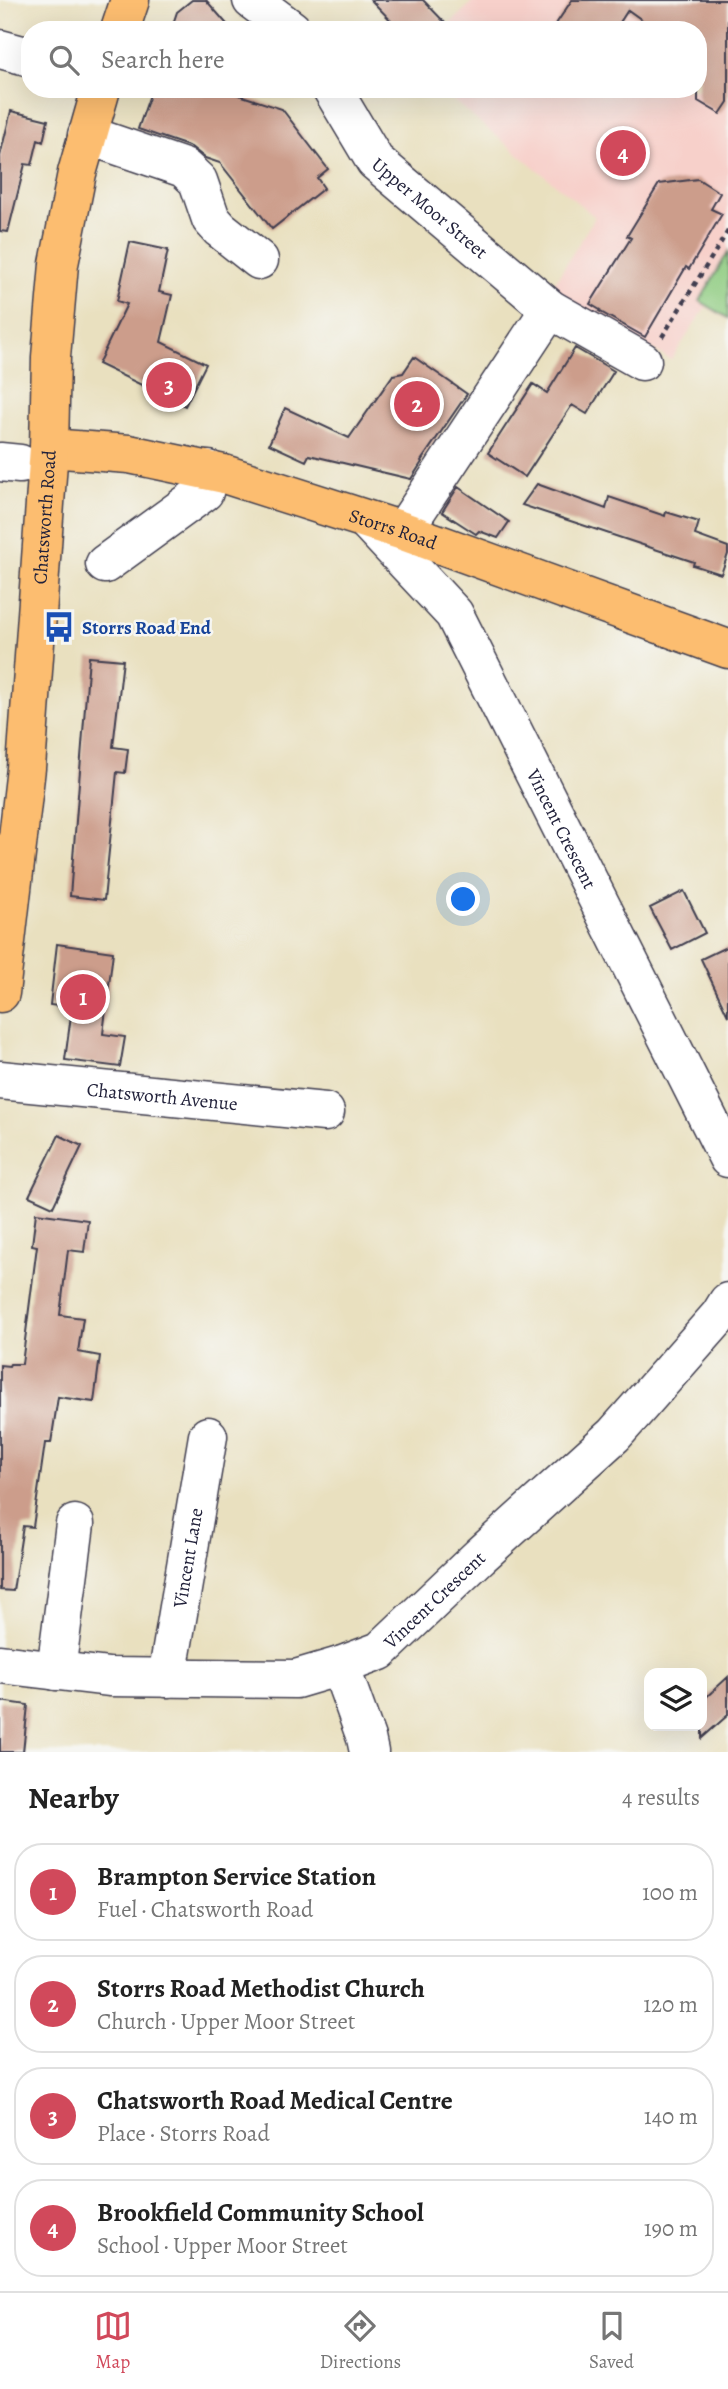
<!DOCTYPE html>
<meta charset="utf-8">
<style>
body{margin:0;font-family:Alegreya,serif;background:#f6f6f6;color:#222}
.controls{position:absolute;right:21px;bottom:21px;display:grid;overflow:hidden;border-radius:14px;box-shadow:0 7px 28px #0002}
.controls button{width:63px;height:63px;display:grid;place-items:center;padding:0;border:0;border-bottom:2px solid #e0e0e0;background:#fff;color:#222;font:35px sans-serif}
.you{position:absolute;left:464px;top:900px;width:24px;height:24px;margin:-18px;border:5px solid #fff;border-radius:50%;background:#1a73e8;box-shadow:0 0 0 10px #1a73e833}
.badge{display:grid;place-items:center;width:46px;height:46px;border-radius:50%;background:#d1495b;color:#fff;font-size:23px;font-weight:700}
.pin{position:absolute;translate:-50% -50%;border:4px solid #fff;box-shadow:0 2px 7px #0006}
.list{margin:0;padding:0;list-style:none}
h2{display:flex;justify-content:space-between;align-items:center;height:91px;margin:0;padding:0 28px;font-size:30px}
h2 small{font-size:23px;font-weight:400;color:#767676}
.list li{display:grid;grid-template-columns:46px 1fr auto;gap:21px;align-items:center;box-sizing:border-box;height:98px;margin:0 14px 14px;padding:0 14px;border:2px solid #e0e0e0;border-radius:28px}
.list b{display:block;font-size:26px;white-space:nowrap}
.list p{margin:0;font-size:23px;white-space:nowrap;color:#767676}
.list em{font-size:23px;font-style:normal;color:#767676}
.icon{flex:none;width:38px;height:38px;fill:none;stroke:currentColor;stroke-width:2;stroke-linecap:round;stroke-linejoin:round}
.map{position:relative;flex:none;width:728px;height:1752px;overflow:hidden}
.search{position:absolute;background:#fff;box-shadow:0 7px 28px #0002;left:21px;right:21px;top:21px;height:77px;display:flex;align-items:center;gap:18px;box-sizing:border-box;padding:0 24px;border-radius:28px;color:#767676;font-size:26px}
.sheet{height:539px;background:#fff}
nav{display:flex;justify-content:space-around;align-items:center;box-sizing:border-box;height:98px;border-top:2px solid #e0e0e0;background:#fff;font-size:19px;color:#767676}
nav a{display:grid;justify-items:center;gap:4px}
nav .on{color:#d1495b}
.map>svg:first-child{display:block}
</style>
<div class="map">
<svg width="728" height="1752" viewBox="0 0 728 1752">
<rect width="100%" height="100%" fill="#f6f6f2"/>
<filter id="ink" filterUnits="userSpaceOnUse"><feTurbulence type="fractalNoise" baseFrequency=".0143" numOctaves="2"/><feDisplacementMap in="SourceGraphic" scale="14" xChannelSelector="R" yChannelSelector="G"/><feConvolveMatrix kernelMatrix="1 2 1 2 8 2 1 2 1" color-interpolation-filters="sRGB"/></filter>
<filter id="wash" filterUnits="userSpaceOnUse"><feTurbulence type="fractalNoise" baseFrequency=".00686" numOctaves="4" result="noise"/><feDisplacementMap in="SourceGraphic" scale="28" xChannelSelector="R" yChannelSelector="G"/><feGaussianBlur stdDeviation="1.57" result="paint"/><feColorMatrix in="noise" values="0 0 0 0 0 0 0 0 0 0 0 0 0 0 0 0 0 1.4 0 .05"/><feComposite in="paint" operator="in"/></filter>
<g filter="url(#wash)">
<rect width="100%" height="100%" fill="#e9e0bf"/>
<path fill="#f7d0ca" d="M474,0H728V320L706,307L671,360L550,290L595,217L439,89H698V30H444Z"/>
<path fill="#8fcc81" stroke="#58775e" stroke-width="2" d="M728,252V318L700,301Z"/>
<g id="blocks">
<path fill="#cc9d8b" d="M192,0H206L232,30H171L177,12Z
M371,0H423L452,30H400Z
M572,0H728V102L720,114L698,101V30H656L628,10L615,30H552Z
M152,89H221L282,109L328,169L317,178L324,188L272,229L220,163L205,158L191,147L138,129Z
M11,111L48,120L43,142L38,140L32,165L25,164L8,232L0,231V156Z
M698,179L720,193L711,209L722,214L689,269L686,267L645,337L599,311L600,310L590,304L631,238L627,236L659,184Z
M130,242L168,250L159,292L172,295L161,342L206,364L185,406L98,364L127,304L117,301Z
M575,348L614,371L587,414L572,405L525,477L488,453L533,384L547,393Z
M414,357L467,394L421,461L422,462L411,479L309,455L306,461L269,444L285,408L349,438L393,375L403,373Z
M537,484L606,509L609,497L665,516L666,512L699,522L695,535L728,547V554L721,574L693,565L694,562L522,505Z
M458,487L509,522L498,538L479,531L476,534L442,512Z
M89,657L123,660L113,747L128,749L125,773L117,772L104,900L70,896Z
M684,891L705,933L672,950L650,908Z
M57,944L113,952L103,1034L125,1037L120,1067L65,1060L72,1008L50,1005Z
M728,946V1016L701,959Z
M59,1135L82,1146L53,1207L29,1196Z
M36,1213L88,1220L84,1252L68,1250L60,1315L83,1318L78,1352L100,1356L94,1402L58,1397L51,1443H45L33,1527L23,1526L13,1591L0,1590V1365L9,1366L10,1364H22L37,1246L32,1245Z
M728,1677V1715L702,1738V1701Z
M0,1701L28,1705L23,1752H0Z"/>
</g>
</g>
<g filter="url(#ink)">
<use href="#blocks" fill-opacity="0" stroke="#403e4f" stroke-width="2"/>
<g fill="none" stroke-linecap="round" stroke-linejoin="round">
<defs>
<g id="minor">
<path d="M252,0L292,30"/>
<path d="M0,49L30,57"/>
<path id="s1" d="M332,89L375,161L550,309L642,361"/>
<path d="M87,135L184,168L198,181L211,219L220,229L259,260"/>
<path d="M0,462L20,464"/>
<path id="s2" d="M366,520L454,614L728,1158"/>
<path d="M403,531L550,309"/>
<path d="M105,564L204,492L209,470"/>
<path id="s3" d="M0,1080L325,1112"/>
<path id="s4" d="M0,1664L109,1677L296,1679L340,1666L380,1651L480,1556L614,1435L720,1315L728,1302"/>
<path d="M340,1666L366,1738L369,1752"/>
<path d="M56,1671L75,1524"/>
<path id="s5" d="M167,1678L208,1436"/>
</g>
<g id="major">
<path id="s6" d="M49,448L129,454L224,474L403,531L728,649"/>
</g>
<g id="highway">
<path d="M120,30L130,0"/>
<path id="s7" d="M0,993L26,768L49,448L51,357L59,264L77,173L101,89"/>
</g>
</defs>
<use href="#minor" stroke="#403e4f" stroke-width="41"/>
<use href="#major" stroke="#403e4f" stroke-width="41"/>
<use href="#highway" stroke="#403e4f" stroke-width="41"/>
<path stroke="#403e4f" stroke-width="4.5" stroke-dasharray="5 5" stroke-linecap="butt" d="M662,337L728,231"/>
<use href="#minor" stroke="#fff" stroke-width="38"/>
<use href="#major" stroke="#fcbd6f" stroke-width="38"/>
<use href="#highway" stroke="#fcbd6f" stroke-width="38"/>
</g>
</g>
<defs>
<symbol id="bus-bare" viewBox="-9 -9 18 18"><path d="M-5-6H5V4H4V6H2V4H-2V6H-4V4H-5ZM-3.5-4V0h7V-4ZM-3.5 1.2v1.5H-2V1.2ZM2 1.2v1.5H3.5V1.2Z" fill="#1a4fb4" stroke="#f6f6f2" stroke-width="2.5" paint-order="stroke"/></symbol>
</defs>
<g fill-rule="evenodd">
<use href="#bus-bare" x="37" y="605" width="44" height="44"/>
</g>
<g text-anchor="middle" stroke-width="5" stroke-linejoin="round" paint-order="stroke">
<g font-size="19" fill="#22223b" stroke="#f6f6f2">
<text dy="7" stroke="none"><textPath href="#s1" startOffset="156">Upper Moor Street</textPath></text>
<text dy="7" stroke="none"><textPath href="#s7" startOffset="478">Chatsworth Road</textPath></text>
<text dy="7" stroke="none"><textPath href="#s6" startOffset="355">Storrs Road</textPath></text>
<text dy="7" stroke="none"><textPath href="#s2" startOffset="369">Vincent Crescent</textPath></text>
<text dy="7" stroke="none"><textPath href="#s3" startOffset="163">Chatsworth Avenue</textPath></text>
<text dy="7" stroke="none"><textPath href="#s5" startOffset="122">Vincent Lane</textPath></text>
<text dy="7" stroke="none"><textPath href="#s4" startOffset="460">Vincent Crescent</textPath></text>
</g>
<g font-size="19" font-weight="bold" fill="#164399" stroke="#f6f6f2" text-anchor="start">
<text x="82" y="634">Storrs Road End</text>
</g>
</g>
</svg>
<div class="controls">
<button><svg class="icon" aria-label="layers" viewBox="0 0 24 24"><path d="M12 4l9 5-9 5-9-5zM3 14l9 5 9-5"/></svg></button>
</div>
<div class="you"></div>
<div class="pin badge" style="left:83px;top:997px">1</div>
<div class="pin badge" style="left:417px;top:404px">2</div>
<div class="pin badge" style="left:169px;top:385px">3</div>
<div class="pin badge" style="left:623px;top:153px">4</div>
<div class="search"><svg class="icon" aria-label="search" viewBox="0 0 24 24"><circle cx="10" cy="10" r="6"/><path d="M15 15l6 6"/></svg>Search here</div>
</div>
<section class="sheet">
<h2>Nearby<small>4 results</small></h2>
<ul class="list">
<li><span class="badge">1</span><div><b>Brampton Service Station</b><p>Fuel · Chatsworth Road</p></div><em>100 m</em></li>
<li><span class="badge">2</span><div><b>Storrs Road Methodist Church</b><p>Church · Upper Moor Street</p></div><em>120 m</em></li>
<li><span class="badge">3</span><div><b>Chatsworth Road Medical Centre</b><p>Place · Storrs Road</p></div><em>140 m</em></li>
<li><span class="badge">4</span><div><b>Brookfield Community School</b><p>School · Upper Moor Street</p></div><em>190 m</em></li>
</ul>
</section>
<nav>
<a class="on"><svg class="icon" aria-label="map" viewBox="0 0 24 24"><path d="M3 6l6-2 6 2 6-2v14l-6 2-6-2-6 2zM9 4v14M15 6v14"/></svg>Map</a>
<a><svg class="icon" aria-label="directions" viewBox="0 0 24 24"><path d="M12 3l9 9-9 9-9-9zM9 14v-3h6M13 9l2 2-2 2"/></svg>Directions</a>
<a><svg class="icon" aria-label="saved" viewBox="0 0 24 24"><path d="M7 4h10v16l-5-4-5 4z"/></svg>Saved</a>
</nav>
